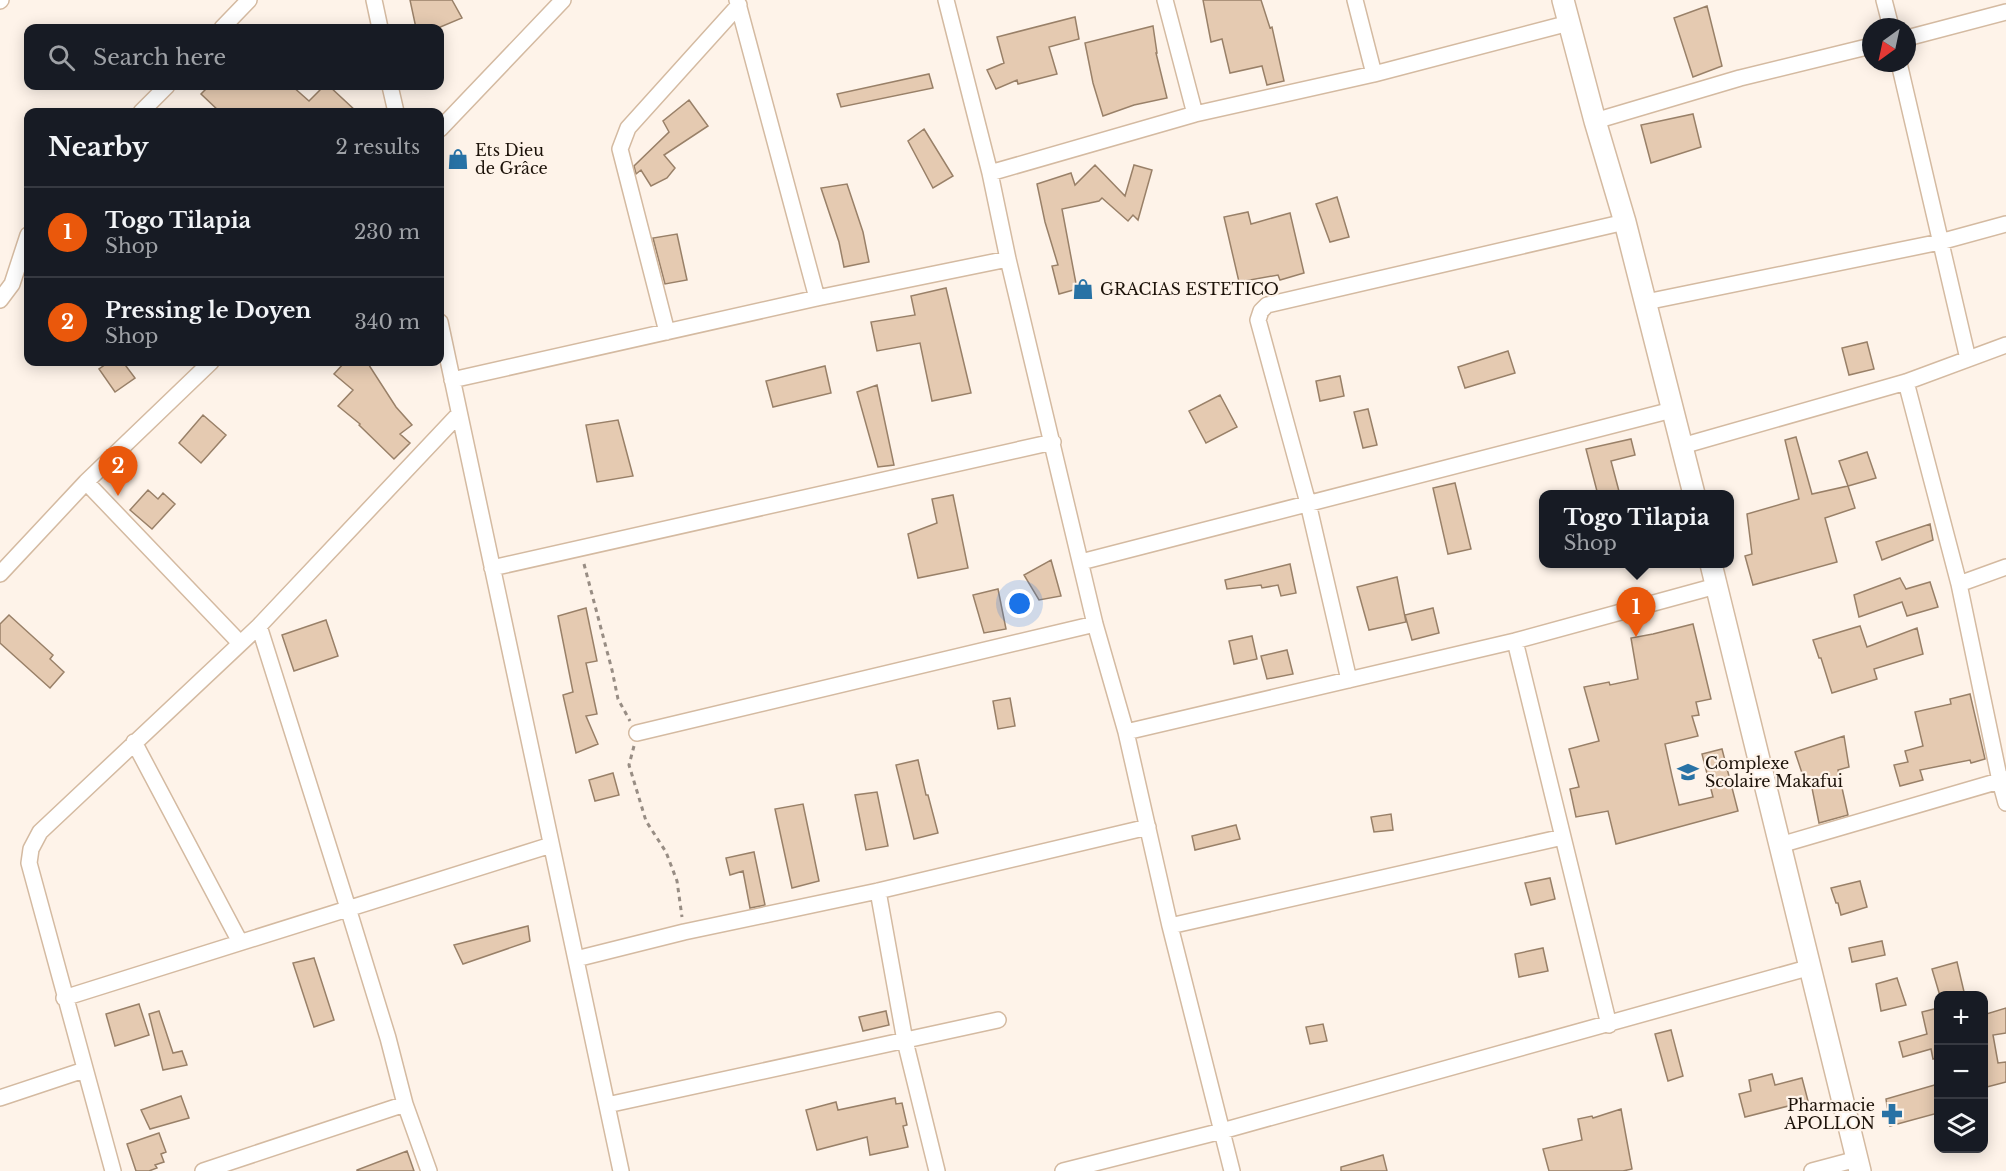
<!DOCTYPE html>
<meta charset="utf-8">
<style>
body{margin:0;font-family:"Libre Baskerville",serif;background:#242831;color:#f1f3f6}
.controls{position:absolute;right:18px;bottom:18px;display:grid;overflow:hidden;border-radius:12px;box-shadow:0 3px 15px #0003}
.controls button{width:54px;height:54px;display:grid;place-items:center;padding:0;border:0;border-bottom:2px solid #363941;background:#171b24;color:#f1f3f6;font:30px sans-serif}
.compass{position:absolute;left:1862px;top:18px;width:54px;height:54px;border-radius:50%;background:#171b24;box-shadow:0 3px 15px #0003;rotate:213deg}
.you{position:absolute;left:1020px;top:604px;width:21px;height:21px;margin:-15px;border:4px solid #fff;border-radius:50%;background:#1a73e8;box-shadow:0 0 0 9px #1a73e833}
.badge{display:grid;place-items:center;width:39px;height:39px;border-radius:50%;background:#ea580c;color:#fff;font-size:20px;font-weight:700}
.pin{position:absolute;translate:-50% -50px;filter:drop-shadow(0 2px 3px #0008)}
.pin::after{content:'';position:absolute;top:32px;width:21px;height:18px;background:inherit;clip-path:polygon(0 0,100% 0,50% 100%)}
.popup{position:absolute;left:1539px;top:490px;width:195px;height:78px;box-sizing:border-box;display:grid;place-content:center;border-radius:12px;background:#171b24;filter:drop-shadow(0 2px 4px #0005);font-size:20px;white-space:nowrap;color:#9ea1a6}
.popup b{font-size:22px;color:#f1f3f6}
.popup::after{content:'';position:absolute;left:50%;top:100%;margin-left:-12px;border:12px solid transparent;border-top-color:#171b24}
.list{margin:0;padding:0;list-style:none}
h2{display:flex;justify-content:space-between;align-items:center;height:78px;margin:0;padding:0 24px;font-size:26px}
h2 small{font-size:20px;font-weight:400;color:#9ea1a6}
.list li{display:grid;grid-template-columns:39px 1fr auto;gap:18px;align-items:center;box-sizing:border-box;height:90px;padding:0 24px;border-top:2px solid #363941}
.list b{display:block;font-size:22px;white-space:nowrap}
.list p{margin:0;font-size:20px;white-space:nowrap;color:#9ea1a6}
.list em{font-size:20px;font-style:normal;color:#9ea1a6}
.icon{flex:none;width:33px;height:33px;fill:none;stroke:currentColor;stroke-width:2;stroke-linecap:round;stroke-linejoin:round}
.map{position:relative;flex:none;width:2006px;height:1171px;overflow:hidden}
.search{position:absolute;background:#171b24;box-shadow:0 3px 15px #0003;left:24px;top:24px;width:420px;height:66px;display:flex;align-items:center;gap:15px;box-sizing:border-box;padding:0 21px;border-radius:12px;color:#9ea1a6;font-size:22px}
.panel{position:absolute;background:#171b24;box-shadow:0 3px 15px #0003;left:24px;top:108px;width:420px;height:258px;border-radius:12px}
.map>svg:first-child{display:block}
</style>
<div class="map">
<svg width="2006" height="1171" viewBox="0 0 2006 1171">
<rect width="100%" height="100%" fill="#fef3e9"/>
<path fill="#e5cab1" stroke="#998068" stroke-width="1.5" d="M410,0H452L462,18L438,28H416Z
M1203,0H1261L1270,28L1272,27L1284,81L1267,85L1262,66L1230,73L1222,39L1211,42Z
M1707,6L1722,66L1693,77L1674,18Z
M1075,17L1079,39L1049,47L1057,74L1018,84L1017,80L996,89L987,70L1004,63L997,37Z
M1153,26L1157,53H1156L1167,98L1134,105L1103,116L1093,83L1085,43Z
M929,74L933,88L841,107L837,94Z
M209,86H292L309,101L324,86H329L357,112H220L201,94Z
M689,100L708,126L664,155L675,168L667,178L651,186L641,170L636,174L634,166L669,132L663,121Z
M1693,114L1701,147L1651,163L1641,125Z
M924,129L953,176L933,188L908,141Z
M1095,165L1125,196L1134,165L1152,170L1138,220L1133,215L1128,221L1102,198L1099,201L1062,209L1077,289L1059,294L1052,266L1058,265L1045,222L1037,184L1071,173L1075,185Z
M847,184L863,232L869,262L844,267L839,242L821,188Z
M1337,197L1349,237L1330,242L1316,204Z
M1248,212L1251,224L1290,213L1304,273L1280,280L1278,275L1239,282L1224,217Z
M677,234L687,280L665,284L653,238Z
M946,288L971,393L932,401L920,343L877,351L871,322L915,315L911,296Z
M1867,342L1874,369L1849,375L1842,348Z
M1508,351L1515,373L1465,388L1458,367Z
M109,362H123L135,378L115,392L99,369Z
M345,362H367L396,407L412,425L400,434L410,443L394,459L359,425L360,424L338,406L353,390L334,374Z
M825,366L831,393L773,407L766,381Z
M1340,376L1344,396L1320,401L1316,381Z
M877,385L894,465L878,467L857,392Z
M1220,395L1237,427L1206,443L1189,411Z
M1368,409L1377,445L1363,448L1354,412Z
M203,415L226,435L201,463L179,443Z
M618,420L633,476L597,482L586,425Z
M1796,437L1812,494L1848,486L1855,508L1825,518L1837,562L1753,585L1745,556L1752,554L1747,514L1799,499L1785,440Z
M1631,439L1635,455L1611,461L1620,495H1598L1586,449Z
M1867,452L1876,478L1848,486L1839,461Z
M1455,483L1471,549L1448,554L1433,488Z
M148,490L158,499L163,493L175,504L152,529L130,510Z
M953,495L968,568L918,578L908,534L937,523L932,499Z
M1930,524L1933,540L1882,560L1876,542Z
M1051,560L1061,596L1039,600L1024,575Z
M1290,564L1296,593L1281,596L1278,585L1262,588L1261,585L1227,589L1225,580Z
M1397,577L1406,622L1369,630L1357,587Z
M1900,578L1906,589L1930,582L1938,607L1907,616L1902,602L1859,617L1854,595Z
M998,589L1006,629L984,633L973,595Z
M586,608L597,661L586,663L597,714L586,716L598,744L576,753L563,695L573,692L558,616Z
M1433,608L1439,633L1412,640L1405,615Z
M9,615L53,655L50,659L64,672L50,688L0,643V624Z
M326,620L338,656L294,671L282,635Z
M1693,624L1711,699L1696,702L1699,715L1692,716L1698,736L1665,744L1672,776L1679,805L1713,797L1702,754L1722,749L1738,811L1616,844L1608,811L1576,817L1570,789L1579,787L1569,749L1599,741L1584,687L1609,682L1610,685L1638,679L1631,638L1653,634Z
M1860,626L1867,647L1917,628L1923,654L1874,669L1877,679L1832,693L1821,658H1819L1813,640Z
M1252,636L1257,659L1234,664L1229,641Z
M1287,650L1293,674L1267,679L1261,656Z
M1970,694L1985,759L1971,763L1970,760L1920,770L1923,780L1900,786L1894,765L1908,762L1905,751L1923,746L1915,712L1951,704L1950,699Z
M1010,698L1015,726L998,729L993,701Z
M1844,736L1849,767L1838,770L1848,815L1819,823L1810,778L1804,779L1795,752Z
M918,760L926,795H928L938,833L914,839L896,765Z
M613,773L619,795L595,801L589,780Z
M877,792L888,846L866,850L855,795Z
M803,804L819,881L792,888L775,809Z
M1391,814L1393,830L1374,832L1371,817Z
M1236,825L1240,839L1195,850L1192,836Z
M754,852L765,905L750,908L743,871L730,875L726,858Z
M1550,878L1555,899L1531,905L1525,883Z
M1860,881L1867,907L1841,915L1838,903H1836L1831,888Z
M528,926L530,941L463,964L454,945Z
M1882,941L1885,955L1852,962L1849,948Z
M1543,948L1548,971L1519,977L1515,954Z
M314,958L334,1020L314,1027L293,963Z
M1957,962L1965,996H1940L1932,969Z
M1897,978L1906,1005L1881,1011L1876,984Z
M139,1004L149,1035L115,1046L106,1014Z
M1938,1008V1058L1933,1059L1931,1049L1903,1057L1899,1042L1927,1034L1922,1012Z
M2006,1008V1033L1993,1035L1998,1063L2006,1062V1082L1983,1088V1015Z
M159,1011L173,1053L182,1051L187,1065L163,1070L149,1014Z
M886,1011L889,1025L863,1031L859,1017Z
M1323,1024L1327,1041L1310,1044L1306,1027Z
M1671,1030L1683,1076L1668,1081L1655,1034Z
M1772,1074L1775,1085L1802,1078L1808,1101L1745,1117L1739,1094L1751,1091L1749,1080Z
M1938,1084V1113L1890,1126L1886,1099Z
M181,1096L189,1118L150,1129L141,1110Z
M895,1098L896,1104L902,1103L907,1125L903,1126L908,1147L870,1155L867,1137L817,1150L806,1110L836,1102L838,1110Z
M1621,1109L1632,1169L1623,1171H1549L1543,1149L1582,1140L1578,1119L1592,1116L1593,1118Z
M159,1133L166,1152L161,1154L164,1162L155,1165L157,1168L149,1171H136L127,1144Z
M407,1151L414,1171H357V1170Z
M1383,1155L1387,1171H1341V1167Z"/>
<g fill="none" stroke-linecap="round" stroke-linejoin="round">
<defs>
<path id="street" d="M374,0L380,28
M737,0L817,298
M946,0L990,173L1008,259L1095,624L1126,732L1170,926L1232,1171
M1165,0L1195,114
M1355,0L1374,74
M1884,0L1891,27
M0,1L1,0
M222,28L249,0
M1907,38L2006,12
M1899,63L1968,359
M390,86L396,112
M141,112L167,86
M1595,121L1740,78L1871,46
M440,129L563,0
M990,173L1195,114L1374,74L1569,23
M0,300L12,284L28,235
M1646,302L1940,242L2006,224
M440,322L621,1171
M667,332L620,149L628,128L739,5
M452,380L817,298L1008,259
M1906,382L1959,584L2000,781L2006,803
M1682,446L1906,382L2006,345
M86,482L240,643
M1081,562L1672,410
M492,568L1053,442
M0,574L86,482L211,362
M1959,584L2006,567
M259,626L348,908L388,1038L405,1104L429,1171
M1515,641L1609,1025
M1349,680L1308,503L1258,320L1261,311L1267,305L1625,222
M1126,732L1515,641L1716,586
M637,733L1095,624
M134,742L240,942
M1780,845L2006,779
M878,891L905,1041L937,1171
M1170,926L1563,837
M576,959L684,932L878,891L1148,827
M64,998L551,845
M0,1098L84,1070
M607,1105L998,1020
M113,1171L29,863L31,849L40,832L259,626L459,414
M203,1171L405,1104
M1063,1171L1222,1131L1811,967
M1812,1171L1857,1159"/>
<path id="secondary" d="M1563,0L1595,121L1625,222L1694,494
M1711,564L1860,1171"/>
</defs>
<use href="#street" stroke="#d4baa1" stroke-width="18"/>
<use href="#secondary" stroke="#d4baa1" stroke-width="24"/>
<path stroke="#988d84" stroke-width="3" stroke-dasharray="4.5 4.5" stroke-linecap="butt" d="M584,564L612,670L618,699L630,721
M634,746L629,765L646,821L666,852L677,881L682,917"/>
<use href="#street" stroke="#fff" stroke-width="15"/>
<use href="#secondary" stroke="#fff" stroke-width="21"/>
</g>
<defs>
<symbol id="shop-bare" viewBox="-9 -9 18 18"><path d="M-5-2.5h2.3a2.7 3.5 0 0 1 5.4 0H5L5.5 6h-11ZM-1.5-2.5h3a1.5 2.3 0 0 0-3 0Z" fill="#2872a5" stroke="#fef3e9" stroke-width="2.5" paint-order="stroke"/></symbol>
<symbol id="school-bare" viewBox="-9 -9 18 18"><path d="M0-5L7-2L0 1L-7-2ZM-4 1L0 2.5L4 1V4Q0 6-4 4Z" fill="#2872a5" stroke="#fef3e9" stroke-width="2.5" paint-order="stroke"/></symbol>
<symbol id="pharmacy-bare" viewBox="-9 -9 18 18"><path d="M-2-6h4v4h4v4h-4v4h-4v-4h-4v-4h4Z" fill="#2872a5" stroke="#fef3e9" stroke-width="2.5" paint-order="stroke"/></symbol>
</defs>
<g fill-rule="evenodd">
<use href="#shop-bare" x="443" y="144" width="30" height="30"/>
<use href="#shop-bare" x="1068" y="274" width="30" height="30"/>
<use href="#school-bare" x="1673" y="757" width="30" height="30"/>
<use href="#pharmacy-bare" x="1877" y="1099" width="30" height="30"/>
</g>
<g text-anchor="middle" stroke-width="4.5" stroke-linejoin="round" paint-order="stroke">
<g font-size="16" fill="#1c1209" stroke="#fef3e9" text-anchor="start">
<text x="475" y="156">Ets Dieu<tspan x="475" dy="18">de Grâce</tspan></text>
<text x="1100" y="295">GRACIAS ESTETICO</text>
<text x="1705" y="769">Complexe<tspan x="1705" dy="18">Scolaire Makafui</tspan></text>
<text x="1875" y="1111" text-anchor="end">Pharmacie<tspan x="1875" dy="18">APOLLON</tspan></text>
</g>
</g>
</svg>
<div class="controls">
<button>+</button>
<button>−</button>
<button><svg class="icon" aria-label="layers" viewBox="0 0 24 24"><path d="M12 4l9 5-9 5-9-5zM3 14l9 5 9-5"/></svg></button>
</div>
<svg class="compass" viewBox="-18 -18 36 36"><path d="M0-13l5 13h-10z" fill="#e53935"/><path d="M0 13l5-13h-10z" fill="#9ea1a6"/></svg>
<div class="you"></div>
<div class="pin badge" style="left:1636px;top:637px">1</div>
<div class="popup"><b>Togo Tilapia</b>Shop</div>
<div class="pin badge" style="left:118px;top:496px">2</div>
<div class="search"><svg class="icon" aria-label="search" viewBox="0 0 24 24"><circle cx="10" cy="10" r="6"/><path d="M15 15l6 6"/></svg>Search here</div>
<section class="panel">
<h2>Nearby<small>2 results</small></h2>
<ul class="list">
<li><span class="badge">1</span><div><b>Togo Tilapia</b><p>Shop</p></div><em>230 m</em></li>
<li><span class="badge">2</span><div><b>Pressing le Doyen</b><p>Shop</p></div><em>340 m</em></li>
</ul>
</section>
</div>
